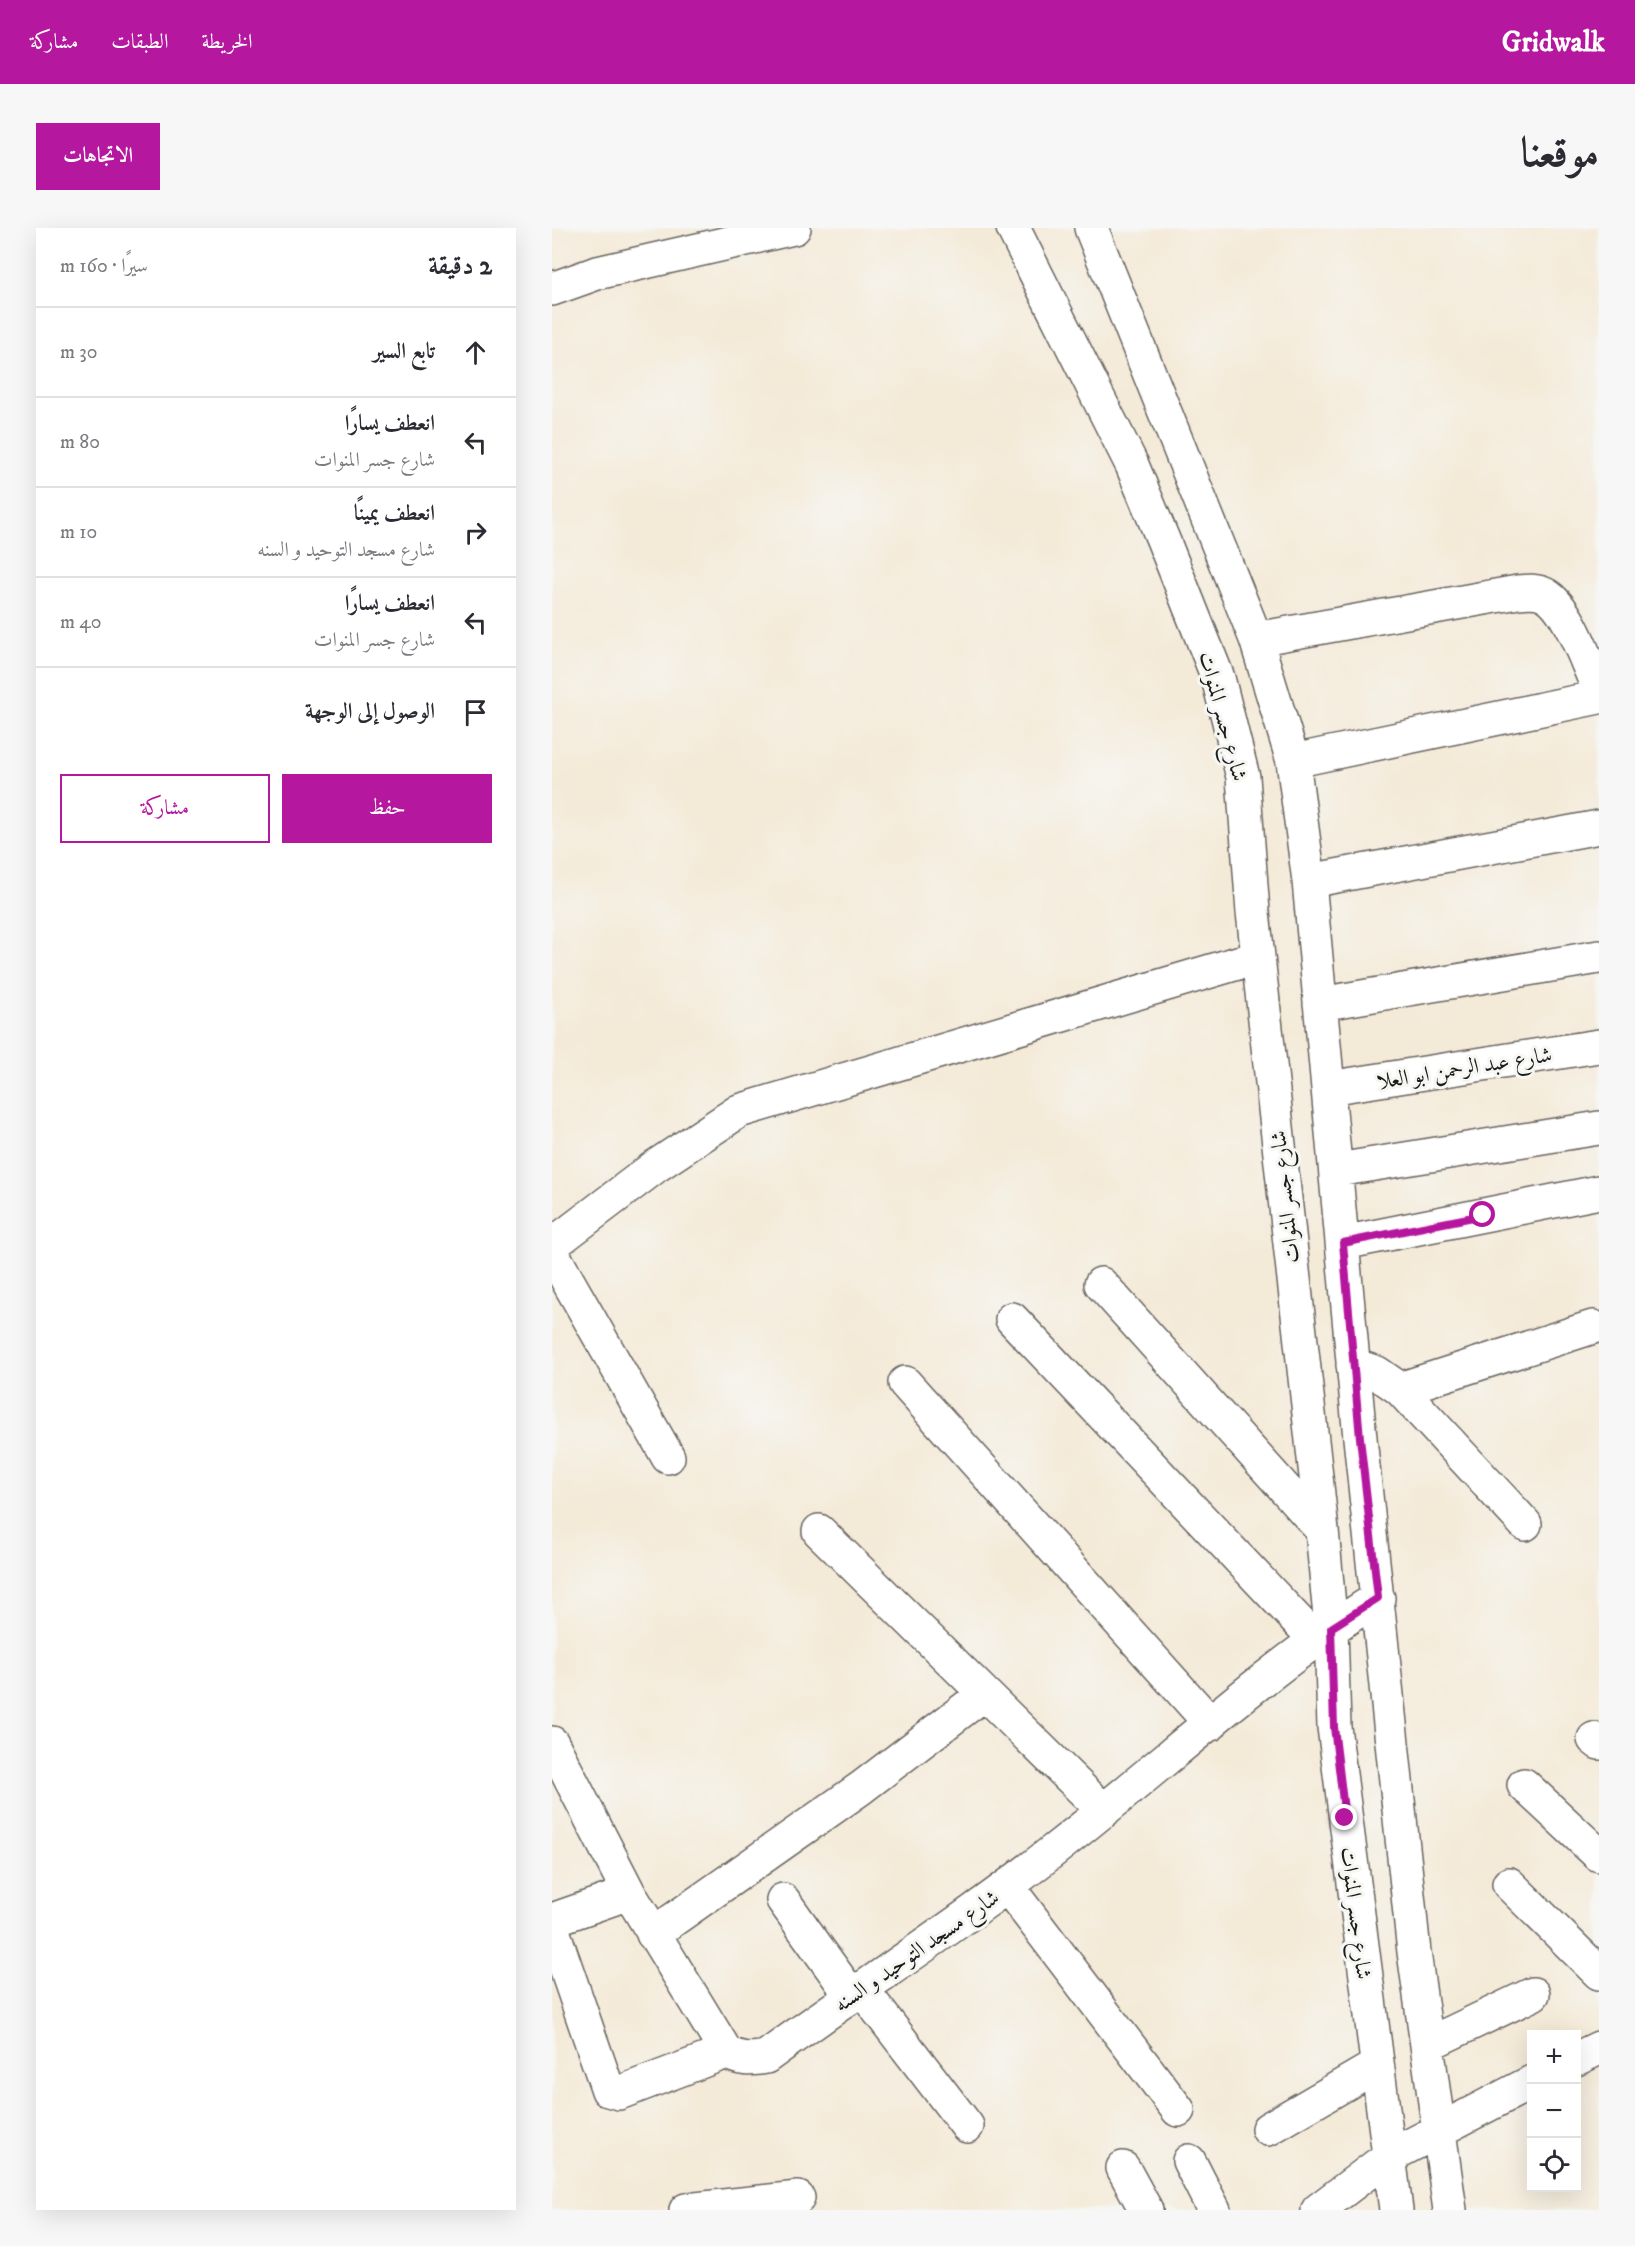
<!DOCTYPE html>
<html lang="ar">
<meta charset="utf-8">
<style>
body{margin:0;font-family:"IM FELL DW Pica",Amiri,serif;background:#f7f7f7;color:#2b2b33;direction:rtl}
.controls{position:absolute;right:18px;bottom:18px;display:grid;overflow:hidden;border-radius:0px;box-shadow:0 6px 24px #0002}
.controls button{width:54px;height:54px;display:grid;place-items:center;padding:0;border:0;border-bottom:2px solid #e1e1e2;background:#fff;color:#2b2b33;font:30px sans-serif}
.stop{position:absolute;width:18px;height:18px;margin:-14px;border:4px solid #b5179e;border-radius:50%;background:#fff}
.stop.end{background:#b5179e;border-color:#fff;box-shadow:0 2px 6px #0008}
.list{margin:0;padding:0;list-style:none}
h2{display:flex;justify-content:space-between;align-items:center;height:78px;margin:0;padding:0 24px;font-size:26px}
h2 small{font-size:20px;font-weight:400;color:#7c7c81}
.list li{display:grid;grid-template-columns:39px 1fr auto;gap:18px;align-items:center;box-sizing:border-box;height:90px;padding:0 24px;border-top:2px solid #e1e1e2}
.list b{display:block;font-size:22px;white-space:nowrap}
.list p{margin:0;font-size:20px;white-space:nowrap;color:#7c7c81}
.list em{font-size:20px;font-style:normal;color:#7c7c81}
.actions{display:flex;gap:12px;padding:18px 24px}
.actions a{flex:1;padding:14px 0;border:2px solid #b5179e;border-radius:0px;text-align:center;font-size:21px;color:#b5179e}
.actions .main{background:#b5179e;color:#fff}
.icon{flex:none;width:33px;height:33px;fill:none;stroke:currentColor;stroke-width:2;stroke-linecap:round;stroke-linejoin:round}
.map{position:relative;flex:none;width:1047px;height:1982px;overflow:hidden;direction:ltr;border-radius:0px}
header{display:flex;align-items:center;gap:36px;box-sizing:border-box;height:84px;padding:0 30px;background:#b5179e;color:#fff}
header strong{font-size:28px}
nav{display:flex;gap:33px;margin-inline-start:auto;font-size:21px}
.intro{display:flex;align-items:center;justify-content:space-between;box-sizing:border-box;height:144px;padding:0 36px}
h1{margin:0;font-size:42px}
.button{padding:15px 27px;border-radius:0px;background:#b5179e;color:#fff;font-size:21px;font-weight:700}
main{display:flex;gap:36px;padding:0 36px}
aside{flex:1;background:#fff;border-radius:0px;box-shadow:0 6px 24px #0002}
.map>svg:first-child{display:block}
</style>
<header>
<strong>Gridwalk</strong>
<nav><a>الخريطة</a><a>الطبقات</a><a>مشاركة</a></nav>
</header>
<div class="intro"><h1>موقعنا</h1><a class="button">الاتجاهات</a></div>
<main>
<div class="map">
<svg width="1047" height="1982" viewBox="0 0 1047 1982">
<rect width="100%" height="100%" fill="#f6f6f2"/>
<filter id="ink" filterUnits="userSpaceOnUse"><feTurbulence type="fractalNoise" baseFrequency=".0167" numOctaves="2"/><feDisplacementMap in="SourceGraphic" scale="12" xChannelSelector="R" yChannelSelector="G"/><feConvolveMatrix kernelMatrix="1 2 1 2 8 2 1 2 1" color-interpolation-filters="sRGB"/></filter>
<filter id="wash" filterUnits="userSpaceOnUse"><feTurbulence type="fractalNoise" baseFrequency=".008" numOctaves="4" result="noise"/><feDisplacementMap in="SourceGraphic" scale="24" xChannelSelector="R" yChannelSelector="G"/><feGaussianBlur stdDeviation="1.35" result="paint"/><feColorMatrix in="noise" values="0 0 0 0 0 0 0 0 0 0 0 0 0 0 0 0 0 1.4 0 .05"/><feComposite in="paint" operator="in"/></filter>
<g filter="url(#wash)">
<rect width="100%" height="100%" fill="#f4ead8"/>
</g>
<g filter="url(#ink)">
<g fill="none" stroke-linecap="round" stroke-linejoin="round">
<defs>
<path id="minor" d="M461,0L580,237L612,314L666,450L691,549L701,684L770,1302L779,1400L782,1499L844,1982
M539,0L704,411L741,533L757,653L808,1210L862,1724L898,1982
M0,61L45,45L242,0
M704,411L966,364C975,363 986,362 994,367C1017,380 1036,438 1047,462
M741,533L1047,469
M757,653L1047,599
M768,776L1047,729
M776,860L1047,818
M785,942L1047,900
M791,1015L1047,964
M0,1017L104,938L187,883L706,729
M0,1025L116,1229
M549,1056L770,1302
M460,1091L763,1411
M801,1137L825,1145L848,1161L973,1296
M353,1155L659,1496
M848,1161L1041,1099
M267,1303L552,1583
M1042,1511L1047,1515
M0,1515L77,1665L174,1824C188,1832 198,1832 214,1829C309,1759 409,1696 501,1623C609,1539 710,1443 826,1370
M972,1557L1047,1627
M957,1656L1047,1745
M455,1658L626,1882
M231,1672L299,1767
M0,1692L77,1665
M0,1700L56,1862L67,1865L174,1824
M101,1706L309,1560L432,1466
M309,1760L415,1898
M876,1816L981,1766
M1024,1831L1047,1820
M716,1901L824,1838
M637,1933L662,1982
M571,1940L594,1982
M134,1982L246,1970
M766,1982L836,1929L980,1854"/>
</defs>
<use href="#minor" stroke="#68645e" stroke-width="36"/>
<use href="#minor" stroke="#fff" stroke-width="33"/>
</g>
</g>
<g fill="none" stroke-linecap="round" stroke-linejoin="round" filter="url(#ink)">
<path stroke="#b5179e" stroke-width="8" d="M793,1590L782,1499L779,1400L826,1370L808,1210L791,1015L931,987"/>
</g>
<g text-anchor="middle" stroke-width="6" stroke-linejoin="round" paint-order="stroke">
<g font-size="22" fill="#1c1c1c" stroke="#f6f6f2">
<text transform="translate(672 488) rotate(75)" y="8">شارع جسر المنوات</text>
<text transform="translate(912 839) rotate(-9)" y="8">شارع عبد الرحمن ابو العلا</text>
<text transform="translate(732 969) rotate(-96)" y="8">شارع جسر المنوات</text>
<text transform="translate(805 1685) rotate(83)" y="8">شارع جسر المنوات</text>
<text transform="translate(364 1722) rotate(-35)" y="8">شارع مسجد التوحيد و السنه</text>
</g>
</g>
</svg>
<div class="controls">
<button>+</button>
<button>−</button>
<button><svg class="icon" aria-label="locate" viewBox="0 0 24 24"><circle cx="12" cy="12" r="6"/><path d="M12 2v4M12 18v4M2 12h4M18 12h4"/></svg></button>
</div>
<div class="stop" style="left:931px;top:987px"></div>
<div class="stop end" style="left:793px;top:1590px"></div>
</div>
<aside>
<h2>2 دقيقة<small>سيرًا · 160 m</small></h2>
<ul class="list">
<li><svg class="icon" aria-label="ahead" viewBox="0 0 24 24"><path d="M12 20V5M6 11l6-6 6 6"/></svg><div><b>تابع السير</b></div><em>30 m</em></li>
<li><svg class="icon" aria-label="left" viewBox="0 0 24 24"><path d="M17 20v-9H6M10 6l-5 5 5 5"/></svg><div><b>انعطف يسارًا</b><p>شارع جسر المنوات</p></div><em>80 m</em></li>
<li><svg class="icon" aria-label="right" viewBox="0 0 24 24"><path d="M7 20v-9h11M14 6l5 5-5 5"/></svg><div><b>انعطف يمينًا</b><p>شارع مسجد التوحيد و السنه</p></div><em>10 m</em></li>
<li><svg class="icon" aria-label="left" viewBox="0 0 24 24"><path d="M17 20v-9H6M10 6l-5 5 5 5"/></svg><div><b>انعطف يسارًا</b><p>شارع جسر المنوات</p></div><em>40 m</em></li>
<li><svg class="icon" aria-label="arrive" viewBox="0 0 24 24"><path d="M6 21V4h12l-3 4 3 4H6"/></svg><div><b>الوصول إلى الوجهة</b></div></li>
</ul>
<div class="actions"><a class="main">حفظ</a><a>مشاركة</a></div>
</aside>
</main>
